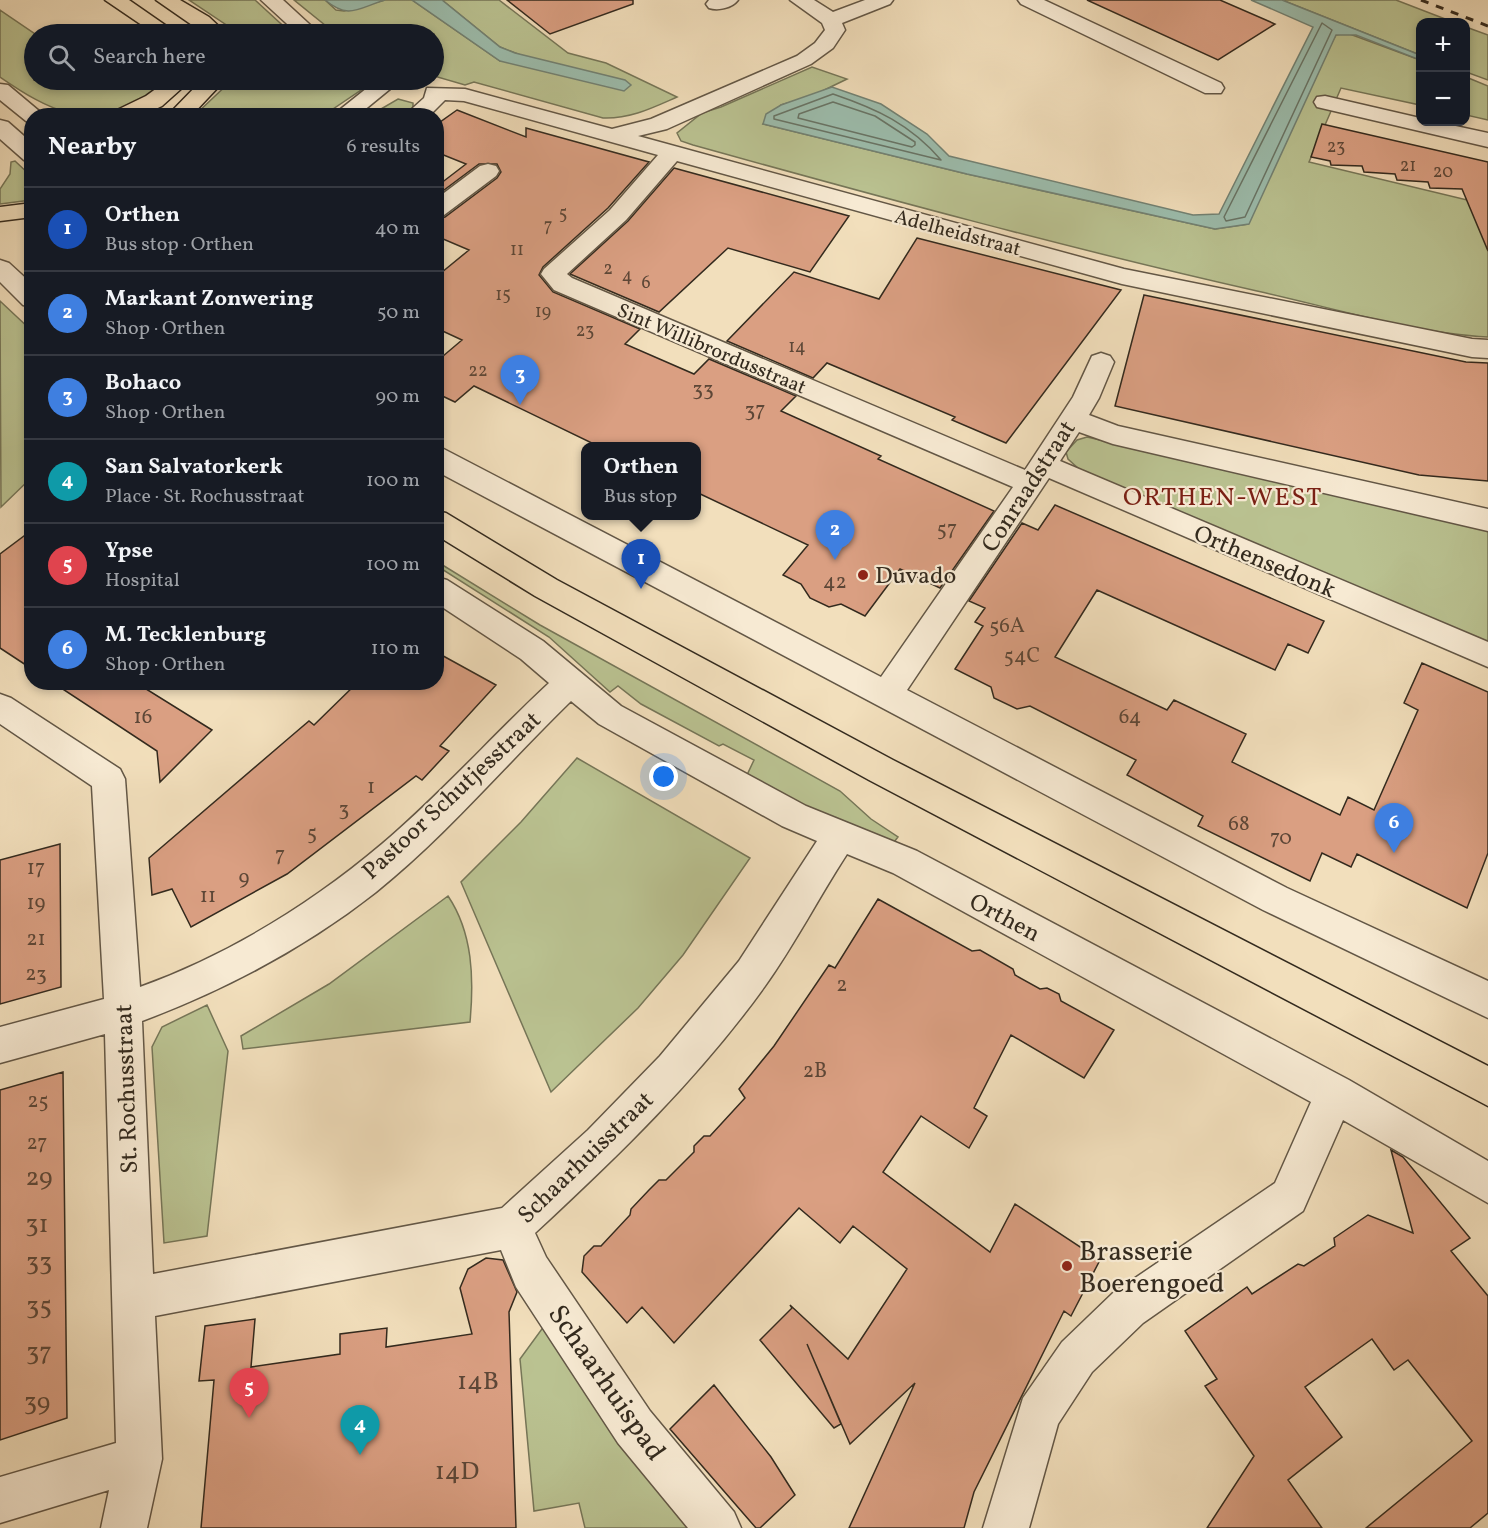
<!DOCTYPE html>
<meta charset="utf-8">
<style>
body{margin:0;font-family:Vollkorn,serif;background:#20242c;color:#f1f3f6}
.controls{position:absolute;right:18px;top:18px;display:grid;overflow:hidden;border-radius:12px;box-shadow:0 3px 9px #0003}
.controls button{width:54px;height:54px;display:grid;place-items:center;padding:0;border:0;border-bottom:2px solid #363941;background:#171b24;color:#f1f3f6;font:30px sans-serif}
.you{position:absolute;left:664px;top:777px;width:21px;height:21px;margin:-15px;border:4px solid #fff;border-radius:50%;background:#1a73e8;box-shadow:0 0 0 9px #1a73e833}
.badge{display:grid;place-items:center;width:39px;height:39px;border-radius:50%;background:#1a73e8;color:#fff;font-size:20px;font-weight:700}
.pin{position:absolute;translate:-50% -50px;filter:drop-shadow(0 2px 3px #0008)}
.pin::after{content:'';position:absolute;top:32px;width:21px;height:18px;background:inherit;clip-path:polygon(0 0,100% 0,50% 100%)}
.popup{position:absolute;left:581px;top:442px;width:120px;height:78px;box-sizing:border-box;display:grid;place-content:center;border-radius:12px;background:#171b24;filter:drop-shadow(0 2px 4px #0005);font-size:20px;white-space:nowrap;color:#9ea1a6}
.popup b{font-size:22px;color:#f1f3f6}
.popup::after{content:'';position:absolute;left:50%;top:100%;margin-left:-12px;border:12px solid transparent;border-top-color:#171b24}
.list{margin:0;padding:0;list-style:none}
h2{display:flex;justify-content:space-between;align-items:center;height:78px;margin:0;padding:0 24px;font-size:26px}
h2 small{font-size:20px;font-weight:400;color:#9ea1a6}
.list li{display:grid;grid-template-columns:39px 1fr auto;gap:18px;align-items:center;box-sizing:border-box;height:84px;padding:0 24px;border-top:2px solid #363941}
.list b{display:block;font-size:22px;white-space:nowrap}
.list p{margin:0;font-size:20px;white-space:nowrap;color:#9ea1a6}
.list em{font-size:20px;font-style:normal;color:#9ea1a6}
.icon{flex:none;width:33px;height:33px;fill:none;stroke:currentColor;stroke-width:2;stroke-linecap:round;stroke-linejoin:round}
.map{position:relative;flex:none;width:1488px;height:1528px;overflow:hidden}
.search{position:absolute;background:#171b24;box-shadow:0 3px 9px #0003;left:24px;top:24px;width:420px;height:66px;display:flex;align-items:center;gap:15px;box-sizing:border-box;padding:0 21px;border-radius:33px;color:#9ea1a6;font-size:22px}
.panel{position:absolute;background:#171b24;box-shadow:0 3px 9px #0003;left:24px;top:108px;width:420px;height:582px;border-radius:24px}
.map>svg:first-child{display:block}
</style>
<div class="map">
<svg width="1488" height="1528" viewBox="0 0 1488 1528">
<rect width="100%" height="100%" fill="#f2dfbc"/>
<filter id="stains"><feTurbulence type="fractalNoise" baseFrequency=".00333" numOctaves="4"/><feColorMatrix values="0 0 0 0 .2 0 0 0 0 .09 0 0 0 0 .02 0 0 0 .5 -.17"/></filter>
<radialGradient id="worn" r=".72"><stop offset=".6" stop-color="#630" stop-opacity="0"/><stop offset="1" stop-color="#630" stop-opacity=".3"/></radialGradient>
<path fill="#bac291" stroke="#767658" stroke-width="1.5" d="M189,0H255L292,34H240Z
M294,0H325L336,10L344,11L385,0H412L500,61L533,60L500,47L442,0H499L568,53L606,63L677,97C652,108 630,119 603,118L474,82L465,85L434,76V34H336Z
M1282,0H1396L1453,22H1420V55Z
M0,10L35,34L34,80H171C164,88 154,93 145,99C90,133 48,110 0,77Z
M1466,27L1488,35V80L1466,72Z
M1347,33L1420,60V105L1341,88L1309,162L1488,205V337C1414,333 1330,307 1257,291C1067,248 880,197 693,145L681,141L677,133L702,113L721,107L812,67L847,79L812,96L781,105L763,124L967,174L1215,229L1248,224L1333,40L1336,35Z
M1466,77L1488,86V120L1466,115Z
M232,80H361L364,81V88L324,115H195Z
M398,99L413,103V108L403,115L369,116Z
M15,161L31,176V200L0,204V189L10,174L11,162Z
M0,301L32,331L31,478L1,507Z
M1087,437L1488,528V643L1079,469L1068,459L1066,452L1077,440Z
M436,561L540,625L840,791L871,819L898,837L894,842L810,808L747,775L754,760L723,744L719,746L641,704L618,686L610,692L549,637L437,566Z
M577,758L750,858L683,955L638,1008L551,1092L461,882L521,822Z
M448,896C473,933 474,979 470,1022L243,1049L241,1036L329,984Z
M207,1005L228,1051L207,1236L164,1243L152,1047L162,1027Z
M547,1322L696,1528H585L579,1503L534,1511L520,1359Z"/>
<path fill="#9cbdad" stroke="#728274" stroke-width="1.5" d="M325,0H385C358,8 349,20 325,0Z
M412,0H442L500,47L515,53L625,80L631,85L624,91L500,61Z
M1251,0H1282L1420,55V60L1356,35H1336L1249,224L1215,229L967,174L763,124L766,114L781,105L832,87L881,104L927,134L949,156L1193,215L1219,214L1313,27Z"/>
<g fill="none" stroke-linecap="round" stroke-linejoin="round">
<path stroke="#687466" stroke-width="1.5" d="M1322,23L1332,30L1245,217L1226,221L1224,217Z
M833,94C877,109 910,124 941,160L774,119V116Z
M833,102L875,116L915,142V145L912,147L798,118L799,114Z"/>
</g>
<path fill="#da9f82" stroke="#332a1e" stroke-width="1.5" d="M507,0H633V4L550,34Z
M1087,0H1220L1275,24L1218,60Z
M457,110L526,137V128L649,162L608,208L543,267L539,275L553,292L640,329L625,344L694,374L709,359L796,396L781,411L881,456L878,459L994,511L940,588L900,569L865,616L841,604L829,607L810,598L801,584L783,575L808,545L696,492V447H600L474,386L455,402L436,393V362L462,340L436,328V277L469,250L436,236V219L445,217L497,178L501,172L497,164H479L436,196V187L466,164L436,152V125Z
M1322,124L1488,162V251L1462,189L1430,188L1428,182L1397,180L1395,174L1364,172L1362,166L1331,165L1330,161L1311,157Z
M674,168L791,200L849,216L810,272L728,248L659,312L570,274L628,221Z
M917,238L1121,290L1006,443L952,420L955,417L827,363L813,378L727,341L794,272L879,299Z
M1144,295L1466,362L1488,363V481L1419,475L1115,406Z
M1055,505L1324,621L1308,653L1288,644L1275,670L1097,590L1055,657L1167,710L1174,700L1246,734L1232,762L1340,815L1348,797L1374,810L1418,710L1404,703L1422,663L1488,692V853L1467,908L1357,854L1351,867L1322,853L1310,881L1198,826L1203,816L1127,775L1136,760L1030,706L1017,709L994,698L991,687L955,669L983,626L975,622L985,608L969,601L1022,523L1038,530Z
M32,530V669L0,648V554Z
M436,652L496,685L440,746L449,751L422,780L416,776L287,874L191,927L172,889L152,895L149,858L289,738L309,721L314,725L358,682H436Z
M52,682H135L212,730L160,782L157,751Z
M60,844L61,987L0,1004V860Z
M878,899L972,951L980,950L1013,969L1015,975L1040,989L1047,988L1059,994L1061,1001L1114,1030L1084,1078L1011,1035L974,1108L987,1116L969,1148L921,1116L883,1172L990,1252L1015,1204L1100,1260L1071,1316L1064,1311L974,1492L964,1528H849L915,1383L850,1444L807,1344L841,1424L834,1428L760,1340L792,1308L790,1305L848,1359L907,1269L853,1226L840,1243L799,1208L674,1343L642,1307L627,1323L582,1272L584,1256L594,1246H601L630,1215L631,1209L649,1190L659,1180H666L694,1152V1146L704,1136H710L745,1098L739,1089L774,1046L829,965L835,968Z
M63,1072L67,1418L0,1440V1090Z
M1391,1150L1403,1157L1470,1238L1451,1251L1488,1296V1513L1470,1528H1366L1472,1441L1408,1360L1394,1370L1372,1339L1305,1387L1342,1437L1288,1480L1322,1528H1207L1254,1456L1205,1386L1217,1379L1185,1331L1247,1287L1252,1294L1298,1264L1304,1266L1335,1246L1334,1238L1368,1215L1413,1233Z
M486,1258L503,1260L517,1292L509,1312L516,1528H201L214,1380L199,1381L205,1326L255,1319L251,1367L340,1354V1334L387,1328L386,1347L472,1334L460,1288L468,1269Z
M714,1385L771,1457L795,1495L760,1528H756L670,1429Z"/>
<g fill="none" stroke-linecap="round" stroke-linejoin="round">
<defs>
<path id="minor" d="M261,0H283L320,34H298Z
M709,0H738C732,8 718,11 709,8L706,4Z
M790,0H814L833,12L865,0H893L890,4L842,23L845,30L833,48L811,64L667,129L638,136L1124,269L1472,339L1488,340V358L1472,357L1122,284L677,161L626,220L567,274L572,278L1025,470L1073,397L1092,356L1101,353L1110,356L1114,362L1099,398L1089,415L1118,426L1488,509V531L1113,444L1079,432L1060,461L1488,642V667L1049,478L907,690L1287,888L1488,981V1018L1263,910L436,471V445L881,677L1013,487L554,290L541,274L544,269L610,210L658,155L464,101L445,100L429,116H404L424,98L427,88L465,89L612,129L651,119L797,56L815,43L825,30L822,23Z
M1018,0H1044L1221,83L1224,88L1221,93H1205L1021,4Z
M377,80H401L357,116H332Z
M0,84L8,85L45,116H32V122L26,121L0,100Z
M1325,96L1420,118V122H1437L1488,133V147L1317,107L1314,102L1317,97Z
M0,120L8,122L32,143V162L24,160L0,139Z
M488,164L496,166L499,171L496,176L444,215L436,217V199L480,166Z
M0,260L9,263L32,284V307L23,305L0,282Z
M436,577L447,580L543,641L621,706L806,806L917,851L1349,1080L1488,1161V1203L1343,1120L1303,1211L1143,1323L1092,1372L1058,1424L1029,1528H983L1023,1398L1062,1342L1113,1293L1275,1183L1311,1102L893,873L847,854C819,897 795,944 765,986C699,1078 618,1156 535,1233L546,1257L650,1411L734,1512L741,1528H688L618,1443L516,1287L501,1250L155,1316L162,1459L147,1528H101L109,1490L0,1523V1477L116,1443L105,1034L0,1063V1027L104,999L92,786L0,724V694L11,698L120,769L125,779L140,987C228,955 311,904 382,844C441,794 493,735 549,683L521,659L436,603ZM571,701L599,724L782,826L817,841L739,961L660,1056L588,1130L502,1208L153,1274L142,1021C225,990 306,947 376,892C447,835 506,764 571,701Z"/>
<path id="major" d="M105,0H129L178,34H155Z
M156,0H180L209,17L227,34H205Z
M168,80H191L162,106L141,116H112L115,111L146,96Z
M202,80H225L191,116H167Z
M32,203V217L0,221V207Z
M436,511L446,513L557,580L893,760L1488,1066V1106L869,780L535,596L436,535Z"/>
</defs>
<use href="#minor" stroke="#635746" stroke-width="3"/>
<use href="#major" stroke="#332a1e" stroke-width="3"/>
<use href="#minor" fill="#f7ead3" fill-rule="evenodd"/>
<use href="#major" fill="#f2dfbc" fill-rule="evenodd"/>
<path stroke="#332a1e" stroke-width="3" stroke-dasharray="8 8" stroke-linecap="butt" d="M1421,0L1488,26"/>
</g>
<g fill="#8f2418" stroke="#f7ead3" stroke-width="2">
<circle cx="863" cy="575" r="6"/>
<circle cx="1067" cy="1266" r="6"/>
</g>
<g text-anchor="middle" stroke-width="4.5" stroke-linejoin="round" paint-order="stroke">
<g font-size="18" fill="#5d4737">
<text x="1336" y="152">23</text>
<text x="1408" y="171">21</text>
<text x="1443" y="177">20</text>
<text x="563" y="219">5</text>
<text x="548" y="231">7</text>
<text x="517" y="255">11</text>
<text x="608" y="274">2</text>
<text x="627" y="281">4</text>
<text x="646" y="288">6</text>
<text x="503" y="300">15</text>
<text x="543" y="317">19</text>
<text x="585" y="336">23</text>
<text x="797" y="352">14</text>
<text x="478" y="376">22</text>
</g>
<g font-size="20" fill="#332a1e" stroke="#f7ead3">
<text transform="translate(958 232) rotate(15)" y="7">Adelheidstraat</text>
<text transform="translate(712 348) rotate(23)" y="7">Sint Willibrordusstraat</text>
</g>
<g font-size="21" fill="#5d4737">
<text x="703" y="395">33</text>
<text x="755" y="416">37</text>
<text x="947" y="535">57</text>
<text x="835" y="588">42</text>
<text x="1007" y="632">56A</text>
<text x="1022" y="662">54C</text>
<text x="143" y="723">16</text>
<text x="1130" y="723">64</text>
<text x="371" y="793">1</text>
<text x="344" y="815">3</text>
<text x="1239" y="830">68</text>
<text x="312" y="839">5</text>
<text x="1281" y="844">70</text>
<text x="280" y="861">7</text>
<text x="36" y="874">17</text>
<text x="244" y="884">9</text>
<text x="208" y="902">11</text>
<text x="36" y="909">19</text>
<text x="36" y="945">21</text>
<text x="36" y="980">23</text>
<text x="842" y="991">2</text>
<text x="815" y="1077">2B</text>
<text x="38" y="1107">25</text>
<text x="37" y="1149">27</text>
</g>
<g font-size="24" fill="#332a1e" stroke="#f7ead3">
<text transform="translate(1028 486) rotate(-57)" y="8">Conraadstraat</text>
<text transform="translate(1265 561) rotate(23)" y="8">Orthensedonk</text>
<text transform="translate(451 795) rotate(-43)" y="8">Pastoor Schutjesstraat</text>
<text transform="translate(1005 917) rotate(28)" y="8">Orthen</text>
<text transform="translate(126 1089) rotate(-92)" y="8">St. Rochusstraat</text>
<text transform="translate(585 1157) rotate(-44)" y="8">Schaarhuisstraat</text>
</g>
<g font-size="24" fill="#332a1e" stroke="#f7ead3" text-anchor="start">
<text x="875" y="583">Duvado</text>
</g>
<g font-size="26" letter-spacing="1.5" fill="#7a1f14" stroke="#f7ead3">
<text x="1223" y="505">ORTHEN-WEST</text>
</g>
<g font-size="26" fill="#5d4737">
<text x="39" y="1185">29</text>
<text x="37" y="1232">31</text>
<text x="39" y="1270">33</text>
<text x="39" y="1314">35</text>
<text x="39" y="1360">37</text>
<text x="478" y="1389">14B</text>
<text x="37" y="1410">39</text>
<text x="457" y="1479">14D</text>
</g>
<g font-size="28" fill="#332a1e" stroke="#f7ead3" text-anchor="start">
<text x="1079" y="1260">Brasserie<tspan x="1079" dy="32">Boerengoed</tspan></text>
</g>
<g font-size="28" fill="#332a1e" stroke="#f7ead3">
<text transform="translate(608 1382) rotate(55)" y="10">Schaarhuispad</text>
</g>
</g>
<rect width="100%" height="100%" filter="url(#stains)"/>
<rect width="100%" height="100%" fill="url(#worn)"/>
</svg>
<div class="controls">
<button>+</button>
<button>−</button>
</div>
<div class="you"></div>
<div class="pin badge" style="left:641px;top:589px;background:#1a4fb4">1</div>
<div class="popup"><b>Orthen</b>Bus stop</div>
<div class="pin badge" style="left:835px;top:560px;background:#3f7fe0">2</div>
<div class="pin badge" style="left:520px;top:405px;background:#3f7fe0">3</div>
<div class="pin badge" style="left:360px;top:1455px;background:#0f9aa8">4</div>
<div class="pin badge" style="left:249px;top:1418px;background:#e0444e">5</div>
<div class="pin badge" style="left:1394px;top:853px;background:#3f7fe0">6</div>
<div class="search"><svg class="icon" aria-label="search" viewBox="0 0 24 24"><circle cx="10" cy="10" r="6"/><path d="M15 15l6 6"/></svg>Search here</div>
<section class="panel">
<h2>Nearby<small>6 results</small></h2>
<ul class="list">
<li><span class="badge" style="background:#1a4fb4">1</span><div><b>Orthen</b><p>Bus stop · Orthen</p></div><em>40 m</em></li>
<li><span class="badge" style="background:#3f7fe0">2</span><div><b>Markant Zonwering</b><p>Shop · Orthen</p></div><em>50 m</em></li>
<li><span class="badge" style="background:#3f7fe0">3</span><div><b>Bohaco</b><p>Shop · Orthen</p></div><em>90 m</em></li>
<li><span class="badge" style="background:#0f9aa8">4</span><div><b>San Salvatorkerk</b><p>Place · St. Rochusstraat</p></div><em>100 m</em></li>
<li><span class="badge" style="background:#e0444e">5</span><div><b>Ypse</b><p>Hospital</p></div><em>100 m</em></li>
<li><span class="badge" style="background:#3f7fe0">6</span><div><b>M. Tecklenburg</b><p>Shop · Orthen</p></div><em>110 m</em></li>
</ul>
</section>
</div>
